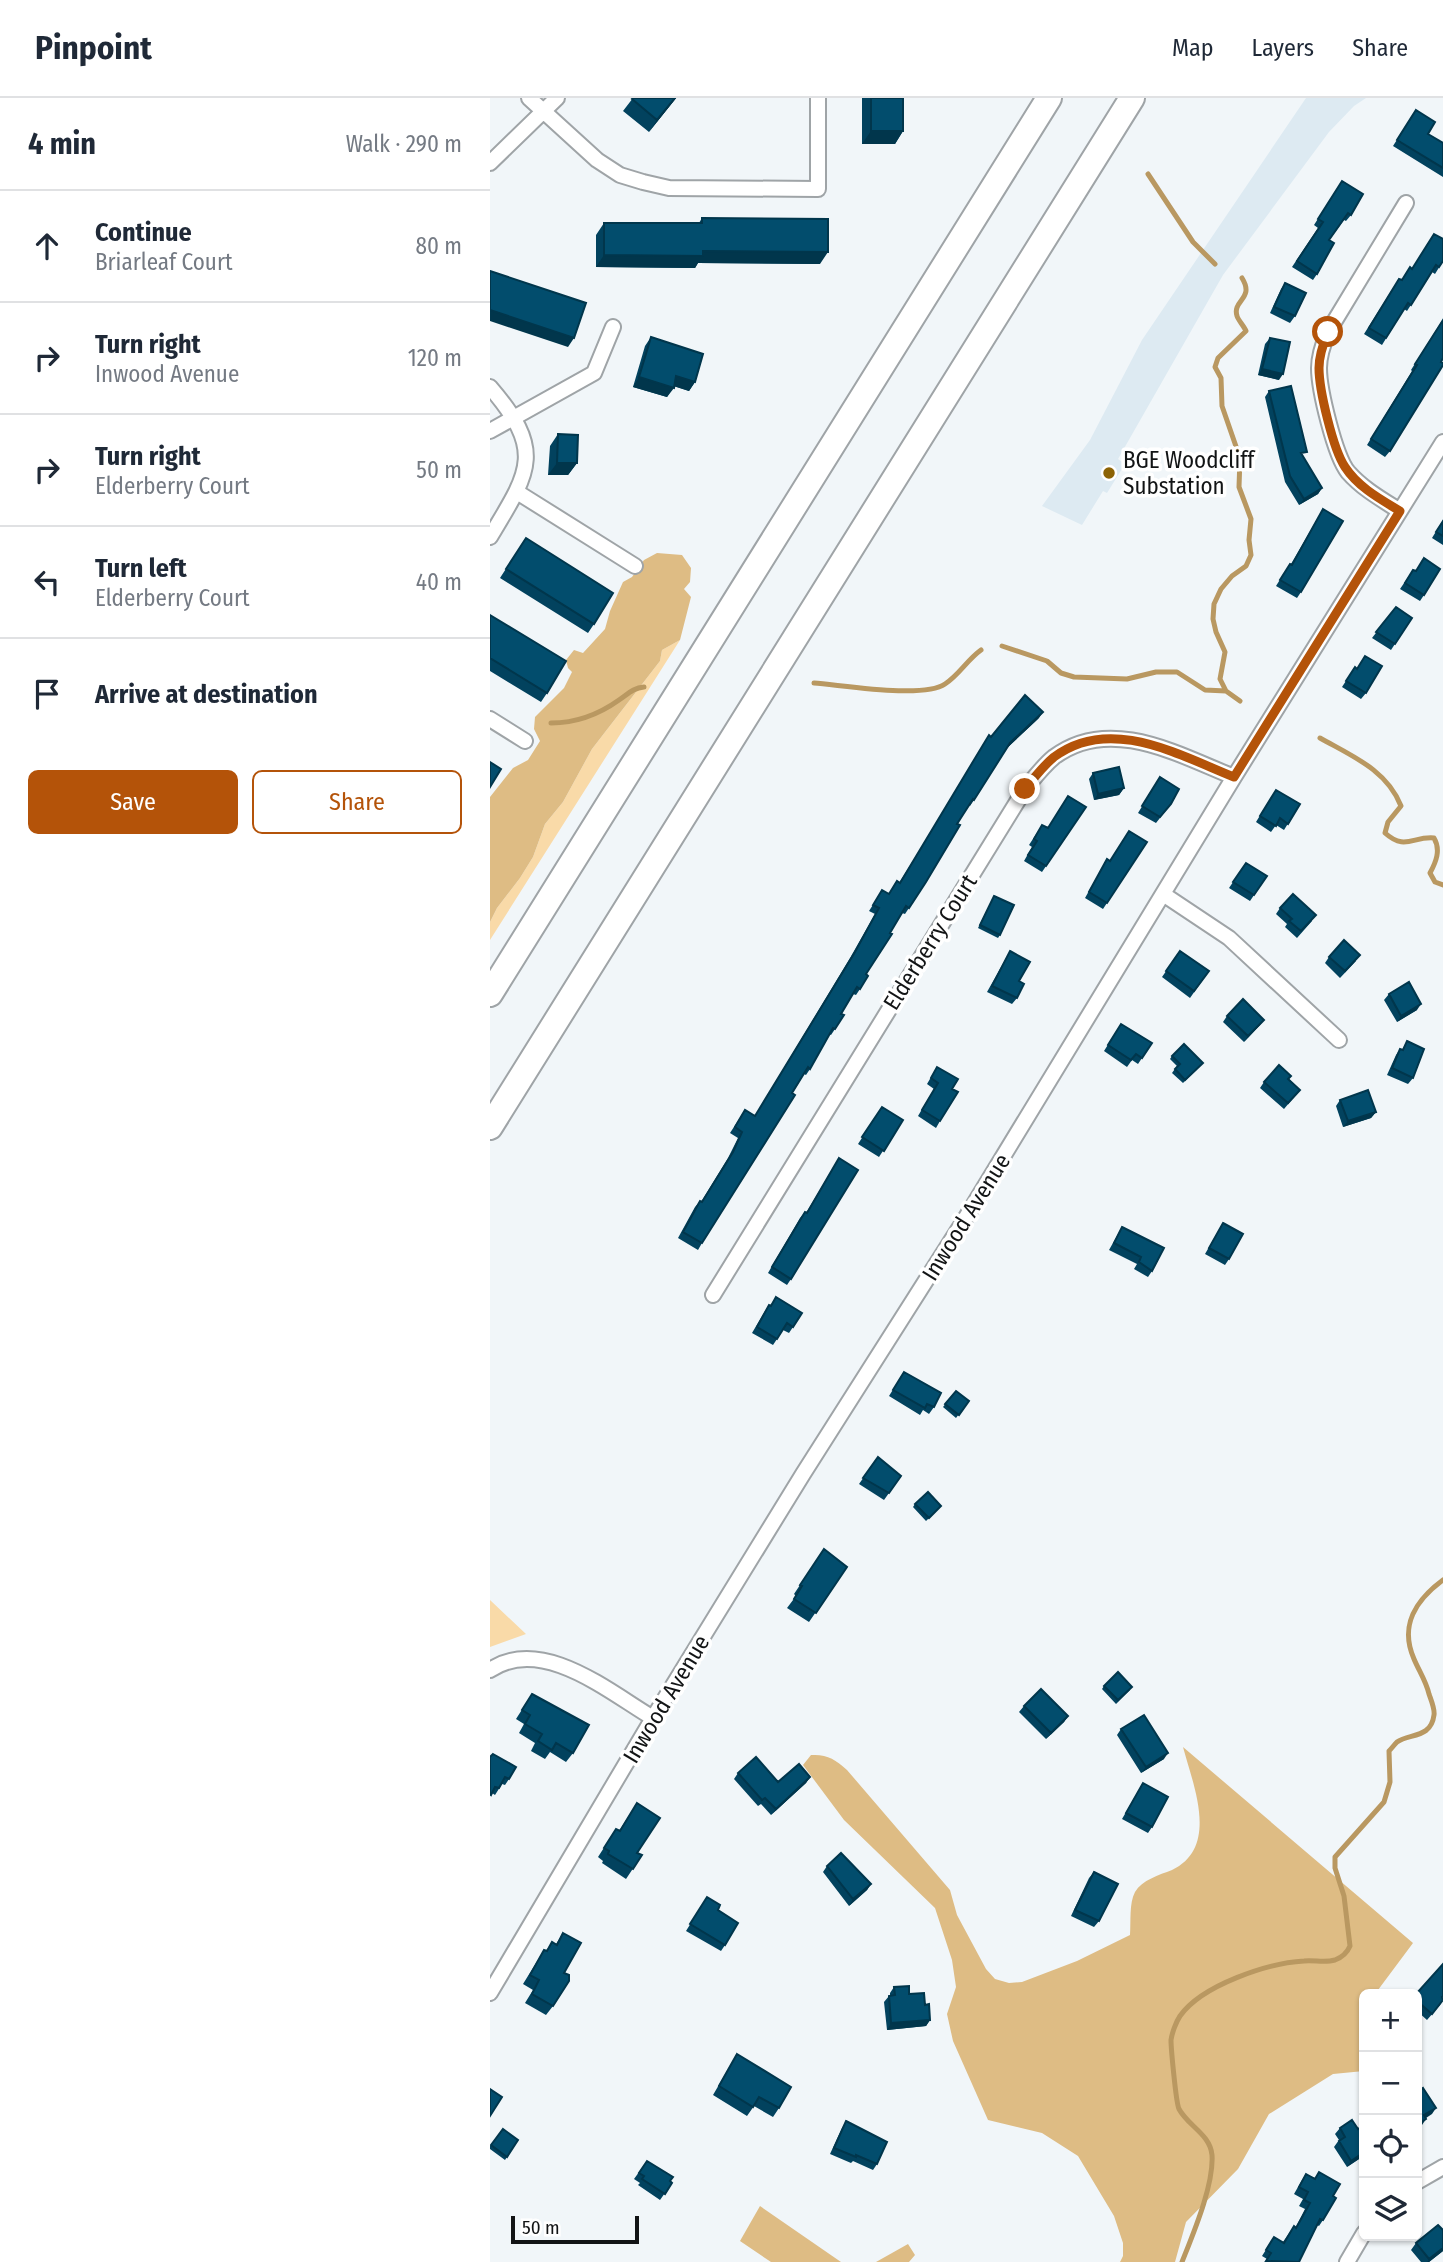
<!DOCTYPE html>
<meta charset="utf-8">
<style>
body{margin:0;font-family:"Fira Sans Condensed",sans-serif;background:#f2f2f3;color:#1f2937}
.controls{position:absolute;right:21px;bottom:21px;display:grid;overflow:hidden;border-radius:10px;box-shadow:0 2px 5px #0004}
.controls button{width:63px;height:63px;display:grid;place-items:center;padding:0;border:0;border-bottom:2px solid #e0e1e3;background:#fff;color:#1f2937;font:35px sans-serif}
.scale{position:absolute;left:21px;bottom:18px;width:128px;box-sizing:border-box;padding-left:7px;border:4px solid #121415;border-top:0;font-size:19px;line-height:24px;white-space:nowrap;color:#121415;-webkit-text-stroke:5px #fff;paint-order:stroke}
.stop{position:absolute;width:21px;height:21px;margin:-16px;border:5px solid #b45309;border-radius:50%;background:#fff}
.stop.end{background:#b45309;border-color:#fff;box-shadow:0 2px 7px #0008}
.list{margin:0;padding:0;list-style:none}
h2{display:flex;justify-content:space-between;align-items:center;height:91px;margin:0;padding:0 28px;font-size:30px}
h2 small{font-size:23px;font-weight:400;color:#747a83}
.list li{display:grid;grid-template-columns:46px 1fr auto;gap:21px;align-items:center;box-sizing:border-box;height:112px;padding:0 28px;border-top:2px solid #e0e1e3}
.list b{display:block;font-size:26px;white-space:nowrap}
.list p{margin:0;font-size:23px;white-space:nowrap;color:#747a83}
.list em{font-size:23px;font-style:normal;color:#747a83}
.actions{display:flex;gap:14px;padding:21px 28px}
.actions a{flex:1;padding:16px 0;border:2px solid #b45309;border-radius:10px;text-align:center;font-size:24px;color:#b45309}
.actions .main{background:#b45309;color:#fff}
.icon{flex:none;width:38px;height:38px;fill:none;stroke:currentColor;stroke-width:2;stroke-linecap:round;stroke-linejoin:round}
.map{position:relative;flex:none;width:953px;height:2164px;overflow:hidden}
header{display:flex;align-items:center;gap:42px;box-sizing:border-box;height:98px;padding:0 35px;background:#fff;border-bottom:2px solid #e0e1e3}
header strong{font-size:33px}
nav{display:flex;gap:38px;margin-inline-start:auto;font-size:24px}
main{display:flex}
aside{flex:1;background:#fff}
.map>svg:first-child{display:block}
</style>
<header>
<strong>Pinpoint</strong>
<nav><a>Map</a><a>Layers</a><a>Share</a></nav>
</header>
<main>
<aside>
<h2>4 min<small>Walk · 290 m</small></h2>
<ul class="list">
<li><svg class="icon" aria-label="ahead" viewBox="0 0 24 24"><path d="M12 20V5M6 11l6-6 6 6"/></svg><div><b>Continue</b><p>Briarleaf Court</p></div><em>80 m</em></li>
<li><svg class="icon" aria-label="right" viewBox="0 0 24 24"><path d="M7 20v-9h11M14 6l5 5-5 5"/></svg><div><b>Turn right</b><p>Inwood Avenue</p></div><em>120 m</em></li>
<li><svg class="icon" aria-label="right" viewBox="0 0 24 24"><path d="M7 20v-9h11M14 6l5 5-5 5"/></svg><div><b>Turn right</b><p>Elderberry Court</p></div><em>50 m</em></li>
<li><svg class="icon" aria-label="left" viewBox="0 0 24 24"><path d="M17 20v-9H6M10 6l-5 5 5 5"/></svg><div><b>Turn left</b><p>Elderberry Court</p></div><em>40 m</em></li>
<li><svg class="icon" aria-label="arrive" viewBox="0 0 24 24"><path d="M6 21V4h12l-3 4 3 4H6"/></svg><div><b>Arrive at destination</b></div></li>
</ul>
<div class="actions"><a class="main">Save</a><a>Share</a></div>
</aside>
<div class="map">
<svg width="953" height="2164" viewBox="0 0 953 2164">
<rect width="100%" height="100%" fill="#f1f6f9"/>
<path fill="#ddeaf2" d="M816,0H876L864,8L839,34L733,177L628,361L635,366L617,395L613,393L592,427L552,408L600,342L652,242Z"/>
<path fill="#f9daa8" d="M190,542L0,842V824L7,810L30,780L43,759L55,726L73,704L102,651L170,563L172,552Z
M0,1502L36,1536L0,1549Z"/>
<path fill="#debc84" d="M167,455L192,457L201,470L200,484L194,491L201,499L190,542L172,552L170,563L102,651L73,704L55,726L43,759L30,780L7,810L0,824V699L23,670L38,662L50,643L44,631L45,619L74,590L82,574L78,570L76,562L84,552L93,555L115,531L120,513L133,484L142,479L154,462Z
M693,1649L923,1845L885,1896H874V1973L843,1976L779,2016L748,2071L696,2124L685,2164H630L633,2158V2145L624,2118L588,2058L552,2035L498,2022L463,1943L457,1916L466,1889L462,1862L445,1810L354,1722L313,1667L321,1657C337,1656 345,1661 357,1672L460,1792L467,1817L496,1871L505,1881L519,1885L532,1884L587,1863L640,1837C641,1824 639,1805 645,1794C652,1782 669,1777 682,1772C730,1749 703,1687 693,1649Z
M270,2108L351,2164H281L250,2143Z
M418,2146L425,2157L419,2164H386Z"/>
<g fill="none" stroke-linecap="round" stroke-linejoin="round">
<path stroke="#b99861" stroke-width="5" d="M658,76L703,144L725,166
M512,548L557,563L571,575L584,579L637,581L666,574H687L715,592L736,593
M324,585C352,587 433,601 455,586C469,577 477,562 491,552
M750,603L736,593L730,581L735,554L726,534L723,521L724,506L731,491L742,478L756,468L761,457L759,442L761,421L749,389L750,360L732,308L731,280L725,269L728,260L756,233C754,228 748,222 747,218C742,202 765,201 752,180
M61,625C87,625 108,617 129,602C138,596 143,590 154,589
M830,640C862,658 897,672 911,708L898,724L895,735C915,753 923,738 944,740C951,752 946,764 940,775L945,784L953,787
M692,2164C703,2136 724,2087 722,2057C720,2036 698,2028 689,2011C686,2005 681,1950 681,1942C682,1935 686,1924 690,1918C712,1887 778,1865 814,1863C825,1862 835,1865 845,1862C853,1859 857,1855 860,1848L854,1798L845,1770V1759L894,1704L900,1684L899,1653C902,1650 904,1647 907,1644C919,1635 941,1641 944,1617C945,1611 941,1602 939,1596C936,1583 929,1573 924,1561C909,1527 926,1502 953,1482"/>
<defs>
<path id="minor" d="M39,0L107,62L130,77L153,84L179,90L328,91V0
M0,65L67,0
M0,289C55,353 40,373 0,439
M0,333L104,275L123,229
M27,394L145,468
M910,413C891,401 873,391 858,374C845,358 829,292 829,270C829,257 833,246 838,234L916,105
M0,621L35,643
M673,796L739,840L849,942
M223,1197L535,691C544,680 553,668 564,659C620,617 689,657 744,679
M0,1572C52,1537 119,1594 163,1620
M0,1895L163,1620L313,1376L475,1121L744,679L953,344
M927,2084L953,2069
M857,2164L874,2135"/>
<path id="motorway" d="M0,896L559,0
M0,1029L642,0"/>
</defs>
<use href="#minor" stroke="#9fa4a7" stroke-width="18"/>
<use href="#motorway" stroke="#9fa4a7" stroke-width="28"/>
<use href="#minor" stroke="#fff" stroke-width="14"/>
<use href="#motorway" stroke="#fff" stroke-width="24"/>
</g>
<path fill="#02425e" d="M143,0H186L159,34L133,13Z
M372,0H413V33L405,46H372Z
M926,12L938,36L953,45V79L903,48Z
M852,83L861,117L856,123L854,122L839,142L827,176L823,182L802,169L828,130L824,127Z
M212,120L330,166L208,165L205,170L106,169V137L114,125H209Z
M953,163L945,176L942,174L917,213L914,211L892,247L874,236L905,187L911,182L922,171Z
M795,185L805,218L800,225L780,215L791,191Z
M953,221L900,353L895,359L877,347L922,273L921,272Z
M161,239L205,284L199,293L184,288L177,299L143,289L155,248Z
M780,240L789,282L768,277L775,246Z
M779,293L813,359L832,390L828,396L809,407L795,384L775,299Z
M68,336L87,365L78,377H58L60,348Z
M833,411L811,494L807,500L786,488L796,472L800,466H801Z
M953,422V447L942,440Z
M36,440L104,526L98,535L10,480Z
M923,472L925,473L934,497L930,503L910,491Z
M906,509L922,520L901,552L882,540Z
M0,517L57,595L51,604L0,573Z
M865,569L876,595L871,601L852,589Z
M549,620L517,650L484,702L480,708L479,707L467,726L436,784L415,816L412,815L376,876L370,891L366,897L363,896L351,916L345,931L341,937L339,936L320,971L316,977L314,976L212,1145L208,1152L188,1140L205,1109L210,1103L211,1104L238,1060L248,1040L240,1035L255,1012L265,1018L360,860L385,816L379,813L388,799L399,796L409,785L501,639Z
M603,675L634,690L629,697L604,702L599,681Z
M670,679L681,706L666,725L648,715Z
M782,698L810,706L794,732L786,727L781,734L766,724Z
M596,709L552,774L534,763L542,749L539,747L552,727L557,730Z
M657,744L613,811L595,800L617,761L620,763Z
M756,765L777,778L760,803L739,790Z
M504,798L510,837L508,840L488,830Z
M790,810L822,823L807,840L795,829L797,826L786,816Z
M520,853L529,883L527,900L522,906L497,894Z
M690,853L719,873L700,900L672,879Z
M839,859L866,863L850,880L835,865Z
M899,896L927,912L907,924L894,902Z
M737,918L774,922L769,928L754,944L733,924Z
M631,926L662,945L648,966L642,962L637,969L614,953Z
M917,943L923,980L918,986L897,977L906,957L910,951L912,952Z
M682,958L713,965L693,985L682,975L687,968L680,961Z
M447,969L450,1023L446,1030L428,1018L444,991L437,986Z
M801,978L799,981L810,992L794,1011L770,990L774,984Z
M850,1002L886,1014L881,1020L853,1029L846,1008Z
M392,1009L413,1022L389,1059L368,1046Z
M349,1060L301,1181L297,1187L278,1175L310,1120L315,1114L316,1115Z
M733,1125L739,1161L735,1167L715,1156Z
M632,1129L662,1173L658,1179L644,1171L647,1166L619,1152Z
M286,1199L303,1229L299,1235L293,1232L283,1247L262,1235L275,1213L279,1207L280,1208Z
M414,1274L444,1309L439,1316L433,1312L430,1317L399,1298Z
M466,1293L479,1303L466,1320L453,1309Z
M388,1359L411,1378L394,1402L369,1386Z
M425,1406L451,1408L436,1423L423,1409Z
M334,1451L357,1469L319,1524L297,1510L306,1498L304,1496Z
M614,1588L640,1592L626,1606L612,1591Z
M42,1596L83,1655L76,1664L60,1654L55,1661L41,1653L45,1645L29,1635L34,1626L26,1621Z
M534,1608L578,1618L574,1624L556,1641L529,1614Z
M631,1631L674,1661L651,1675L627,1637Z
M0,1659L19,1681L15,1687L12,1686L5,1697L2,1695L0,1698Z
M248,1675L288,1684L320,1679L316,1685L281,1717L271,1706L268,1708L244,1681Z
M653,1685L662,1729L658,1735L632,1721Z
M147,1705V1755L152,1757L136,1781L112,1765L113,1763L108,1759L126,1731L129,1733Z
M337,1768L381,1786L377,1792L359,1808L333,1774Z
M604,1774L609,1823L604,1829L581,1818L599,1780Z
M217,1799L228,1812L235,1847L231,1853L196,1833Z
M73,1835L74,1875L63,1908L56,1917L35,1905L43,1892L33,1886L54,1852L56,1853L62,1844L66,1846Z
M404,1889L419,1896L435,1907L440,1922L436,1928L397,1932L394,1904L399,1898H400V1895Z
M927,1896L953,1900L950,1907L937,1922L927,1913Z
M247,1956L289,2010L283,2019L264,2008L257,2018L223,1997Z
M356,2023L387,2066L383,2072L363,2063L361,2065L340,2056L352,2030Z
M874,2027V2062L871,2064L869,2061L857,2069L844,2049L849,2042L845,2036L850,2030L868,2031Z
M13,2031L28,2042L15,2062L0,2051V2048Z
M157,2063L182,2085L170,2102L148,2087L150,2085L144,2081Z
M829,2074L843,2098L833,2122L829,2128L827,2127L809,2164H775L777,2161L772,2158L784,2139L793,2144L804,2128L806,2129L815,2111L809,2108L813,2101L804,2096L812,2082L816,2076L825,2080Z
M953,2132V2153L939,2164H931L921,2152L926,2145Z"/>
<path fill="#01364c" d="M185,0H186L159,34L167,22Z
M381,33H413L405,46H372Z
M213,153L338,154L330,166L208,165L205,170L106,169L114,157Z
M0,212L84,240L78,249L0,223Z
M772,271L793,276L789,282L768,277Z
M186,278L205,284L199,293L180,287Z
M149,279L184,290L177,299L143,289Z
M67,365H87L78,377H58Z
M832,390L828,396L809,407L814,401Z
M553,614L549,620L516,651L520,645Z
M634,690L629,697L604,702L608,696Z
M931,906L927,912L907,924L911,918Z
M774,922L769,928L754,944L758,938Z
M886,1014L881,1020L853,1029L858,1023Z
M578,1618L574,1624L556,1641L561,1635Z
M678,1655L674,1661L651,1675L656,1669Z
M320,1679L316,1685L281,1717L286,1711Z
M381,1786L377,1792L359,1808L363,1801Z
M440,1922L436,1928L397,1932L401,1925Z
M946,2010L942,2016L930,2024L934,2017Z
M936,2021L932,2027L927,2030V2027Z
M873,2055L869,2061L857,2069L861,2063Z
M953,2150V2153L939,2164H937Z"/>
<path fill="#024d6d" stroke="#01364c" stroke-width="2" d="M143,0H185L167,22L142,1Z
M381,0H413V33H381Z
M926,12L945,24L938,36L953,45V70L907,42Z
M852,83L873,96L861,117L858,115L839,142L844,145L827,176L807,163L833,124L828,121Z
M212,120L338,121V154L213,153V158L114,157V125H212Z
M944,136L953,141V163L949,169L946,167L921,207L918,205L896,240L879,230L909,181L912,182L920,169L922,171Z
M0,173L96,205L84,240L0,212Z
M795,185L816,195L805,218L784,209Z
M953,222V260L951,264L953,265V267L900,353L881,341L927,267L925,266Z
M161,239L213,256L205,284L186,278L184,290L149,279Z
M780,240L800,244L793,276L772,271Z
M801,288L817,354L811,355L832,390L814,401L800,378L779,293Z
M68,336L88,337L87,365H67Z
M833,411L853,423L811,494L790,482L800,466L802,467Z
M953,423V438L946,434Z
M36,440L123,495L104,526L16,471Z
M934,460L950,471L934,497L915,485L923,472L926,473Z
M906,509L922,520L905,546L886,534Z
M0,517L76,563L57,595L0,560Z
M875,558L892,568L876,595L856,583L865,569L867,571Z
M535,597L553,614L520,645L484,702L483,701L467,726L470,727L436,784L419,810L416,808L400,835L402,836L376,876L378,878L370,891L367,889L351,916L354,917L345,931L343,930L320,971L318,969L302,995L305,997L212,1145L193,1134L210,1103L212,1104L243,1054L252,1034L245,1029L255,1012L265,1018L365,854L389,810L383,807L392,792L399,796L407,783L410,785L499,637L501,639Z
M0,664L11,671L0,689Z
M629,669L634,690L608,696L603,675Z
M670,679L689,691L681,706L670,719L652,708Z
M786,692L810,706L798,726L790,720L786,728L770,718Z
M578,698L596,709L556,768L538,757L547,743L544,741L552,727L558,730Z
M639,733L657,744L617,805L599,794L617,761L620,763Z
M756,765L777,778L764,797L743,784Z
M803,796L826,817L811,833L799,823L802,821L790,810Z
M504,798L524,807L510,837L490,827Z
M854,842L870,857L855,873L839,859Z
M520,853L540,864L529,883L534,886L527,900L502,888Z
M690,853L719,873L704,893L676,873Z
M919,884L931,906L911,918L899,896Z
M753,901L774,922L758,938L737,918Z
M631,926L662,945L652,960L646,956L641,962L618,947Z
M917,943L934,951L923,980L902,970L910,951L913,952Z
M694,946L713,965L695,982L685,971L690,966L682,958Z
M789,967L801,978L798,981L810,992L798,1005L774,984Z
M447,969L468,981L462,991L468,994L450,1023L432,1012L448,985L441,980Z
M878,992L886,1014L858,1023L850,1002Z
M392,1009L413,1022L394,1053L372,1039Z
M349,1060L368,1072L301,1181L282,1169L315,1114L317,1115Z
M733,1125L753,1136L739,1161L719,1150Z
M632,1129L674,1150L662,1173L649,1164L651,1159L624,1145Z
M286,1199L312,1215L303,1229L297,1225L287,1241L267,1229L279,1207L281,1208Z
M414,1274L451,1295L444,1309L437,1306L435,1310L403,1292Z
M466,1293L479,1303L469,1317L455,1306Z
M388,1359L411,1378L399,1395L373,1380Z
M438,1394L451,1408L439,1420L425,1406Z
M334,1451L357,1469L326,1515L304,1501L312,1488L310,1487Z
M628,1574L642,1589L628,1602L614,1588Z
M551,1591L578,1618L561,1635L534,1608Z
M42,1596L99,1627L83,1655L66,1645L62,1652L48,1643L52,1636L35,1626L40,1617L32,1612Z
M654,1617L678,1655L656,1669L631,1631Z
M3,1656L26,1669L19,1681L15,1679L9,1690L5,1689L1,1697L0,1696V1659Z
M266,1659L288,1684L309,1666L320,1679L286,1711L275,1700L272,1702L248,1675Z
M653,1685L678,1699L662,1729L636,1715Z
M147,1705L170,1720L147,1755L152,1757L143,1771L118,1756L119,1753L114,1750L126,1731L130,1733Z
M351,1755L381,1786L363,1801L337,1768Z
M604,1774L628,1786L609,1823L585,1812Z
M217,1799L230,1807L228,1812L248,1825L235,1847L200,1826Z
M73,1835L91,1845L74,1875L79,1877V1883L63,1908L42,1896L49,1882L40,1877L54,1852L57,1853L62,1844L67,1847Z
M953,1866V1898L952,1899L953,1902L942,1916L927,1903L926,1896Z
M419,1888V1896L434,1895L435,1907L439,1906L440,1922L401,1925L399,1898L405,1897L404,1889Z
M247,1956L301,1989L289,2010L269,1999L263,2009L229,1988Z
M933,1990L946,2010L934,2017L936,2021L927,2027V1994Z
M0,1991L12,1999L0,2018Z
M862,2022L868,2031L874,2027V2057L873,2055L861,2063L849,2043L855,2039L850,2030Z
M356,2023L397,2044L387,2066L366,2057V2059L344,2050Z
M13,2031L28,2042L17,2059L1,2047Z
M157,2063L183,2079L180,2083L182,2085L175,2096L152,2081L154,2078L149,2075Z
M829,2074L850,2086L843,2098L846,2100L833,2122L830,2121L809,2164L776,2163L781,2155L776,2152L784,2139L794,2145L804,2128L806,2130L820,2105L814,2102L818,2094L809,2089L816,2076L825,2081Z
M948,2127L953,2132V2150L939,2161L926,2145Z"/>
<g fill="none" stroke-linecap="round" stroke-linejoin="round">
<path stroke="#b45309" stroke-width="9" d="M535,691C544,680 553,668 564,659C620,617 689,657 744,679L910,413C890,401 868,389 855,369C843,351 829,292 829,270C829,257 833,246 838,234"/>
</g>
<circle fill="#8c6305" stroke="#fff" stroke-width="2.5" cx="619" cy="375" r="7"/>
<g text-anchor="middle" stroke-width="7" stroke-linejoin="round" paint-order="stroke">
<g font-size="23" fill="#121415" stroke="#fff" text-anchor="start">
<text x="633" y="370">BGE Woodcliff<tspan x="633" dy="26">Substation</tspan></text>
</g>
<g font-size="23" fill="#121415" stroke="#fff">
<text transform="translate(440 844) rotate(-58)" y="8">Elderberry Court</text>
<text transform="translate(476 1119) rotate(-58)" y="8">Inwood Avenue</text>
<text transform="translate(176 1601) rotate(-59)" y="8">Inwood Avenue</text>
</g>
</g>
</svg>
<div class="controls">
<button>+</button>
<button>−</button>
<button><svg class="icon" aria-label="locate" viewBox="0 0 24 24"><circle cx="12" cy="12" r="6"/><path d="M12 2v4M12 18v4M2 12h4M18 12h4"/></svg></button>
<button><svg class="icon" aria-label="layers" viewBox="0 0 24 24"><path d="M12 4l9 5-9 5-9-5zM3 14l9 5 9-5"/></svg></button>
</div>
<div class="scale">50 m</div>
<div class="stop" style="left:838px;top:234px"></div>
<div class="stop end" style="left:535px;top:691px"></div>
</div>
</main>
